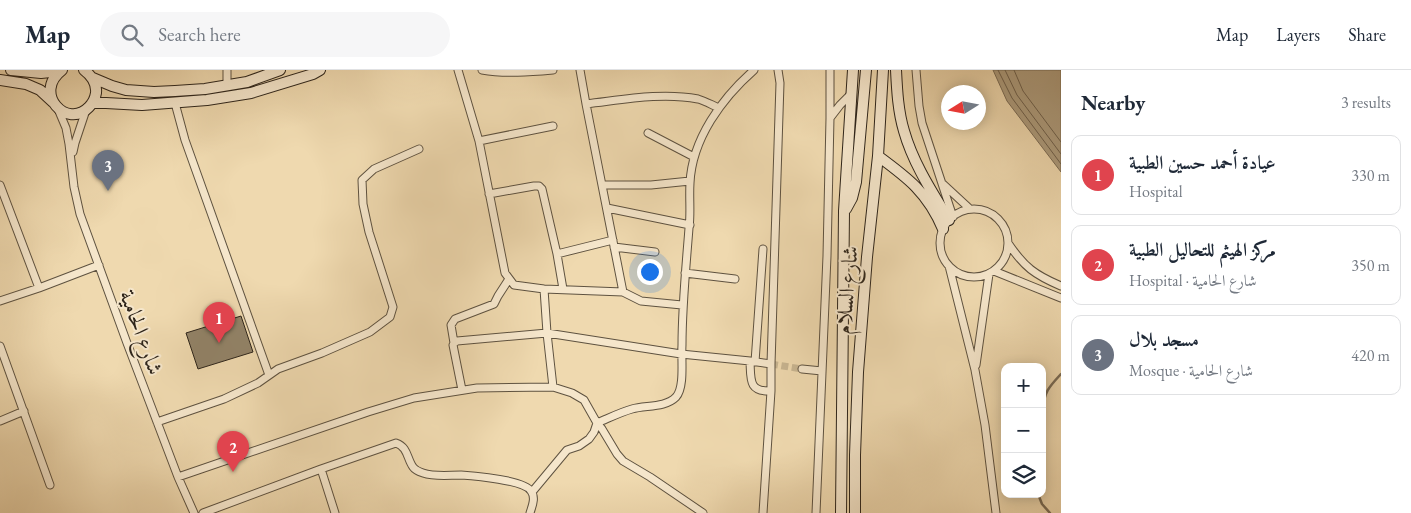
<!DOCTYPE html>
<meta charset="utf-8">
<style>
body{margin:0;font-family:"EB Garamond",Amiri,serif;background:#f6f6f7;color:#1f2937}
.controls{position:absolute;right:15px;bottom:15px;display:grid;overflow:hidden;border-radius:10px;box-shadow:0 2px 12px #0003}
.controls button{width:45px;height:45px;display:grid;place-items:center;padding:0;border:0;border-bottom:1px solid #e0e1e3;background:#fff;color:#1f2937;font:25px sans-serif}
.compass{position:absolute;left:941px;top:15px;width:45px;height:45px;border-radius:50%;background:#fff;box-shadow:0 2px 12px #0003;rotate:259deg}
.you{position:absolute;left:649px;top:201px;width:18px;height:18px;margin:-12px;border:4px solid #fff;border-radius:50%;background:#1a73e8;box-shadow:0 0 0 8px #1a73e833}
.badge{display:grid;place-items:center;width:32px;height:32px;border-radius:50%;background:#d93025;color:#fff;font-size:16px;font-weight:700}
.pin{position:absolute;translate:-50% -41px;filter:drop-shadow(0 1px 2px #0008)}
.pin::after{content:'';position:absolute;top:26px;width:18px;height:15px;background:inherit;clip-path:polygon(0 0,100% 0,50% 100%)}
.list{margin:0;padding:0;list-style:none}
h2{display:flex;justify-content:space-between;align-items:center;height:65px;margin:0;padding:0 20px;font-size:21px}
h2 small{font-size:16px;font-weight:400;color:#747a83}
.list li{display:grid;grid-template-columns:32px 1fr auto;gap:15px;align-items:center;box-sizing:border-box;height:80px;margin:0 10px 10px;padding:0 10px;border:1px solid #e0e1e3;border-radius:10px}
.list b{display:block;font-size:19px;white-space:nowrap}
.list p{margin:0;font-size:16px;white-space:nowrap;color:#747a83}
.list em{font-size:16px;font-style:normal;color:#747a83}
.icon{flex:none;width:28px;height:28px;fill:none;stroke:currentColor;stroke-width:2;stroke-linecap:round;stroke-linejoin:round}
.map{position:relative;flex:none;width:1061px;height:443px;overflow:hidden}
header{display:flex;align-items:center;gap:30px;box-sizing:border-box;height:70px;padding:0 25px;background:#fff;border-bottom:1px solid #e0e1e3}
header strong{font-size:24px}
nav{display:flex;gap:28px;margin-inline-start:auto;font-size:18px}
.search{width:350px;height:45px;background:#f6f6f7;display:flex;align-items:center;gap:12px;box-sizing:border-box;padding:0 18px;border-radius:28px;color:#747a83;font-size:19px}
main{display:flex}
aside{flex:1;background:#fff}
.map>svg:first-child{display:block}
</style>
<header>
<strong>Map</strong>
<div class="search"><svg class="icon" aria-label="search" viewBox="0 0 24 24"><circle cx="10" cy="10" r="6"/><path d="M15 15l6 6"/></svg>Search here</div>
<nav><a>Map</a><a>Layers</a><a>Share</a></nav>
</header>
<main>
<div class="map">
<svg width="1061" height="443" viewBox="0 0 1061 443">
<rect width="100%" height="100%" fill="#efd9af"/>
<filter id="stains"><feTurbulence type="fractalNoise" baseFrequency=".004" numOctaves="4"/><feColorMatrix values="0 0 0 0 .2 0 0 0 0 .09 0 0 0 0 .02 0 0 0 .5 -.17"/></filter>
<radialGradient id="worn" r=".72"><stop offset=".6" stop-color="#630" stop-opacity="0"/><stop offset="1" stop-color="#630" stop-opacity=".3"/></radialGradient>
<path fill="#ad9c7d" stroke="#7a6c56" d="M993,0H1061V102L1007,31Z"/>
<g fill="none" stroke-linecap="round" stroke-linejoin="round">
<path stroke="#6e604c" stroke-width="1" d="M998,0L1012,28L1061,94
M1005,0L1017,25L1061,84
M1014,0L1023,21L1061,72"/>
<path stroke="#7a6c56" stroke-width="2.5" d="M1042,341C1045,321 1048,318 1061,304
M1038,424L1042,434L1050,443"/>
</g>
<path fill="#928368" stroke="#2e251b" d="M241,246L253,282L198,299L186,263Z"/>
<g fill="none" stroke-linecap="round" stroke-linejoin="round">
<path stroke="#c8b591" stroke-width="7" stroke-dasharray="7 3.5" stroke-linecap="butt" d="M771,294L802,299"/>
<defs>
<path id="street" d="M458,0L479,71L505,203L514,215L544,219L623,222
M482,0C505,4 530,2 553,0
M580,0L586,34C622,30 661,22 698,29C705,31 712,35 719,38
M916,0L919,36L922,53L953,147
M227,15V0
M175,33L185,70L269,305
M586,34L623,222L641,231L682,235
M58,39L66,58L69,74L74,117L80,144L127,273L178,407L194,443
M830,48V0
M648,63L694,87
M479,71L553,56
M73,82L75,73L86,40
M943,114L970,139
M0,115L39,218
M602,115H651L690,111
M489,124L534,116H539L542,119L557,184L563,219
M607,138L690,155
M940 173a34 34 0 1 1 68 0a34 34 0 1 1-68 0Z
M1008,173C1024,197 1035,205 1061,216
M614,177L655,182
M557,184L613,170
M949,196L975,300L985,355L996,443
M994,201L1061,228
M685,203L735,209
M544,219L547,263L553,317
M0,231L39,218L99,195
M454,273L451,255L455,249L494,234L498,226L509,209
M0,276L50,415
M750,291C751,309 748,322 771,321
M755,292L763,179
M976,295L989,204
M802,299L822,301
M462,320L453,275L454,273L457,271L547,263L681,284L750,291L771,294
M0,351L24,341
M157,352L224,329L258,313L278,299L322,283L370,262L390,247L393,237L369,162L363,134L362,110L374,99L419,79
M321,399L335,443
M178,407L368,342L414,328L477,318L553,317L572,323L584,330L597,353L602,359L617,384L623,391L650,407L703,443
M532,422L567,380L579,376L589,369L594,362L597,353C609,348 621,342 632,339C646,335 665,338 676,327C685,317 681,289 682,275C682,236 686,197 689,158C691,143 689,128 690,113C692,69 722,28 754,0
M203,443L321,399L396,373C408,377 407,389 413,397C415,400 420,402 423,403C435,407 449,405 461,405C475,406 524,410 531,421C536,428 532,436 530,443
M763,443L771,321V294L780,13L778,0
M816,443L827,186L830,48L840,35L852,23"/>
<path id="secondary" d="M11,0L41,3L60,1
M62,0C32,23 67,60 89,37C93,33 95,29 96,23C97,13 92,6 84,0
M896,0C897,20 898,41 904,61C913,93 932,122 949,150
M93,8L112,16L126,20L154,22L175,21L205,19L247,12L280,0
M0,10L26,14L40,20L53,32
M92,33H106L142,35L207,30L251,23L313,4L320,0
M878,86C908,108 928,123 943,159
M846,139L852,128L856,112L866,0
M841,443L844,141L853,0
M855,443V385L858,302L867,187L878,86L883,0"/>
</defs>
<use href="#street" stroke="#5e5240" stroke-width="9"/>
<use href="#secondary" stroke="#2e251b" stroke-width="12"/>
<use href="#street" stroke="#f5e6cb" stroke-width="7"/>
<use href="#secondary" stroke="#f5e6cb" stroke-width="10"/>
</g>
<g text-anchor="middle" stroke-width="4" stroke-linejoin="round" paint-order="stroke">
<g font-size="22" fill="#2e251b" stroke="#f5e6cb">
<text transform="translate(846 220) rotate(-85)" y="8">شارع السلام</text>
<text transform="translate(142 262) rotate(70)" y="8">شارع الحامية</text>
</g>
</g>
<rect width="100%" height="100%" filter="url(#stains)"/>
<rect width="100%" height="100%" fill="url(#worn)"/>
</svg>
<div class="controls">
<button>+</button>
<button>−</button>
<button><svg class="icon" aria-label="layers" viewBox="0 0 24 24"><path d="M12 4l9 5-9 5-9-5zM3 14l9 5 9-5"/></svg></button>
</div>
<svg class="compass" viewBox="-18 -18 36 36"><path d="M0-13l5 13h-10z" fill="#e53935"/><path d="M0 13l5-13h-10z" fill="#747a83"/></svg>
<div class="you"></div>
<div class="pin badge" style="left:219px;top:273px;background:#e0444e">1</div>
<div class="pin badge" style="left:233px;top:402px;background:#e0444e">2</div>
<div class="pin badge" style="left:108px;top:121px;background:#6b7280">3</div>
</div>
<aside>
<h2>Nearby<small>3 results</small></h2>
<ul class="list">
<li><span class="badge" style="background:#e0444e">1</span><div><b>عيادة أحمد حسين الطبية</b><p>Hospital</p></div><em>330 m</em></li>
<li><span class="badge" style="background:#e0444e">2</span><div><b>مركز الهيثم للتحاليل الطبية</b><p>Hospital · شارع الحامية</p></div><em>350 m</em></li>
<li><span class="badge" style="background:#6b7280">3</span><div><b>مسجد بلال</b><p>Mosque · شارع الحامية</p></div><em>420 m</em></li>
</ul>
</aside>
</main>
